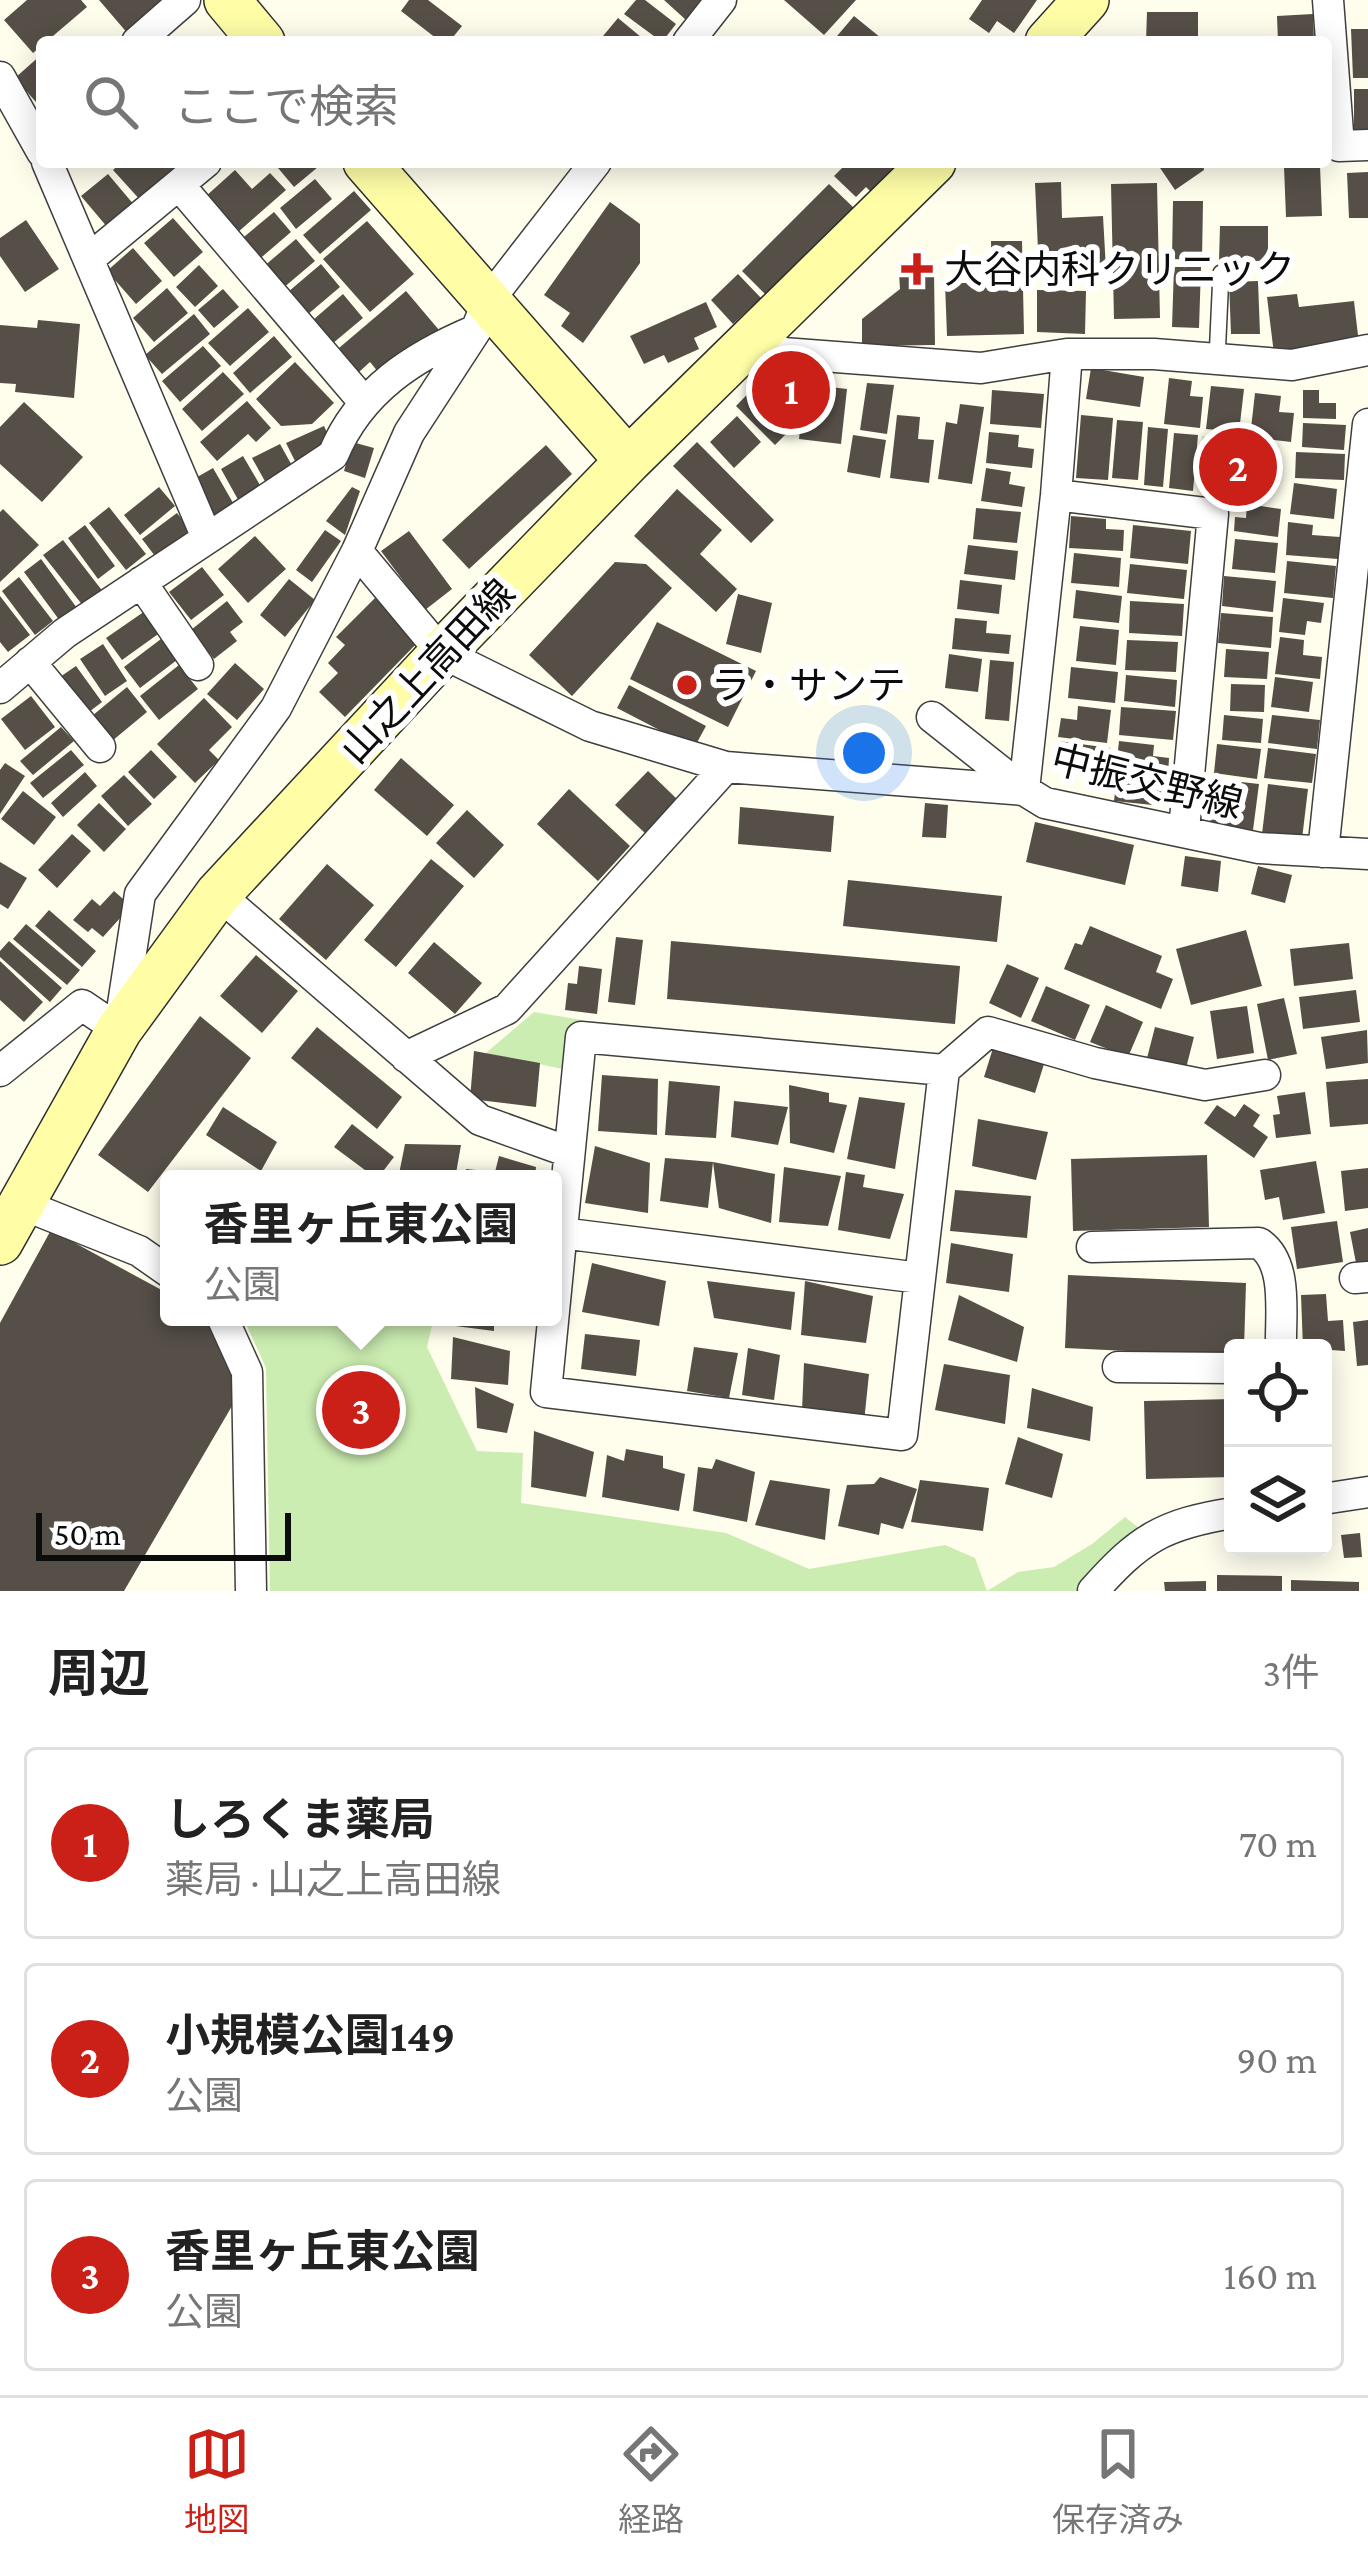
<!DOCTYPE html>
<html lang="ja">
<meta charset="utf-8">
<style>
body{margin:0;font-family:"Crimson Pro","Noto Sans JP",serif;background:#f6f6f6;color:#222}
.controls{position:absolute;right:36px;bottom:36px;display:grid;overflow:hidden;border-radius:12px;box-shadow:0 6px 30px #0003}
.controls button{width:108px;height:108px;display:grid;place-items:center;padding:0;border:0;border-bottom:3px solid #e0e0e0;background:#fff;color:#222;font:60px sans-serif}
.scale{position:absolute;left:36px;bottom:30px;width:255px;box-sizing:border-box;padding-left:12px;border:6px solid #0c0c0c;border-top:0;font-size:33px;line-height:42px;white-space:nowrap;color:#0c0c0c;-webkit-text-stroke:9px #fff;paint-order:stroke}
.you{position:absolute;left:864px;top:753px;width:42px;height:42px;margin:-30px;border:9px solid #fff;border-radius:50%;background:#1a73e8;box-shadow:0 0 0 18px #1a73e833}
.badge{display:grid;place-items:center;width:78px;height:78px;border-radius:50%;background:#ca2017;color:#fff;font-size:39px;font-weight:700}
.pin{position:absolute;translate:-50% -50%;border:6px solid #fff;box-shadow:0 3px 12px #0006}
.popup{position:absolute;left:160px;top:1170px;width:402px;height:156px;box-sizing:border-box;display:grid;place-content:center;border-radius:12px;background:#fff;filter:drop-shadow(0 3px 9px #0005);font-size:39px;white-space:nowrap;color:#767676}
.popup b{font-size:45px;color:#222}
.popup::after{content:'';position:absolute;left:50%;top:100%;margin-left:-24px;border:24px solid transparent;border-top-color:#fff}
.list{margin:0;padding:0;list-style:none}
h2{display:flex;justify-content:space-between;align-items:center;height:156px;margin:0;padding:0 48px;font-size:51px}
h2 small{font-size:39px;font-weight:400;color:#767676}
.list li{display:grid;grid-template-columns:78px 1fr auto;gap:36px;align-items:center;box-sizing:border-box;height:192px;margin:0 24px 24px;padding:0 24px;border:3px solid #e0e0e0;border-radius:12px}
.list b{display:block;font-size:45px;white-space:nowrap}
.list p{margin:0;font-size:39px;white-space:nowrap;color:#767676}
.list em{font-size:39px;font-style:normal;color:#767676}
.icon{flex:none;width:66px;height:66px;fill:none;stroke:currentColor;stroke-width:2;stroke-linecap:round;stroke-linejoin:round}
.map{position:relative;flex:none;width:1368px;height:1591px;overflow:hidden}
.search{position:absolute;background:#fff;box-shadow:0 6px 30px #0003;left:36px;right:36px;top:36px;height:132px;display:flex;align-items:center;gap:30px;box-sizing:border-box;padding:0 42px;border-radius:12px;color:#767676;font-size:45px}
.sheet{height:804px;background:#fff}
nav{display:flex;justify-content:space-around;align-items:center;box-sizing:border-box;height:168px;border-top:3px solid #e0e0e0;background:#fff;font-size:33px;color:#767676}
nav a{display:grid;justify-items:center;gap:6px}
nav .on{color:#ca2017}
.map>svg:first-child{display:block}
</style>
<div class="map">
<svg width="1368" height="1591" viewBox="0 0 1368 1591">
<rect width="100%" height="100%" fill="#fffdec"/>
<path fill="#cbedb1" d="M1202,436L1279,446L1273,493L1199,488Z
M534,1012L582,1020L577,1072L486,1053Z
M243,1317H434L427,1347L477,1451L523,1453L521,1503L726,1533L809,1569L945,1545L975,1558L987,1591L1018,1572L1054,1567L1092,1544L1125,1517L1139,1528L1078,1591H270L266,1368Z"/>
<path fill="#564f48" d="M27,0H81L87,7L33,53L4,20Z
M99,0H169L129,35Z
M409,0H428L462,26L449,42H441L401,11Z
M636,0H645L676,24L662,42L624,14Z
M664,0H704L686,20Z
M784,0H856L824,35Z
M982,0H1037L1014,33L997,21L989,33L969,19Z
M1147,12H1198V42H1146Z
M1313,14L1314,42H1278L1277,16Z
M854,16L886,42H832Z
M618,18L647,42H611L603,36Z
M1351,29H1368V78H1353Z
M42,54V109L15,78Z
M1354,89H1368V131L1354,130Z
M122,162H171L177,170L142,202L113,170Z
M273,162H324L294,187Z
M848,162H904L873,194L866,187L856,197L834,176Z
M1156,162H1203L1204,170L1175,190Z
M1320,166L1322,216L1286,217L1284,167Z
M235,170L252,189L270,173L286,190L237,233L205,197Z
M1368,172V218H1349L1347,173Z
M108,174L135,206L108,228L81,196Z
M315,179L332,199L296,229L280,208Z
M1061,182L1062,218L1103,216L1106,269L1039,272L1035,183Z
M1157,183L1160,318L1114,319L1111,184Z
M829,184L854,208L766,295L742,271Z
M354,191L371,210L320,254L303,235Z
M1173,201H1203L1202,260L1172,259Z
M610,202L640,224V263L583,343L561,326L570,313L544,295Z
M274,212L291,232L256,262L239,241Z
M173,218L203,252L174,277L144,243Z
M26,220L59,269L25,292L0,256V238Z
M367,221L414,274L370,312L323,259Z
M1220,226H1268V261H1219Z
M296,239L315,261L282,289L263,267Z
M991,241H1022L1024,334L947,336L945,283H992Z
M133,248L162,281L136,304L107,271Z
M321,264L340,287L307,315L288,292Z
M199,265L218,286L195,307L176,287Z
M1174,267H1201L1199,328L1172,327Z
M934,272L935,345L862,346V319L900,289L899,273Z
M738,274L761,298L733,324L711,300Z
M1258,281L1260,334H1231L1229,282Z
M167,288L188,313L154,342L133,318Z
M223,289L239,307L214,328L198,310Z
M1037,290L1086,291L1085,334L1037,332Z
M406,291L439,330L383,378L370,362L359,372L339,348Z
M343,294L363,318L332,344L313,320Z
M1297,294L1299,307L1354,301L1359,344L1274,354L1267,297Z
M706,302L717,327L694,338L699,349L668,363L664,355L644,364L630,336Z
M248,308L269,332L230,366L208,343Z
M194,314L210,334L162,374L145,355Z
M38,320L80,324L74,398L15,392L16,384L0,383V325L37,328Z
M274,336L292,357L250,393L233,373Z
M203,346L221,366L180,402L162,381Z
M295,362L334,403L312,424L281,426L256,399Z
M1091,368L1144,377L1140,407L1086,399Z
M223,372L244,394L202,431L182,409Z
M1169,378L1192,381L1190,396L1203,397L1200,428L1164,424Z
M762,379L796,381L794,426L775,445L736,406Z
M867,383L894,385L887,434L860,430Z
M805,384L847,389L841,444L799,439Z
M1211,386L1244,389L1239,432L1206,429Z
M992,390L1044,394L1041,428L990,424Z
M1303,390H1319V403H1336V419L1303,418Z
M1255,393L1281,396L1279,412L1294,413L1291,442L1250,437Z
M247,401L271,428L256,442L248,434L217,461L200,442Z
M24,402L83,457L42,502L0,464V427Z
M960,404L984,407L972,484L938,479L946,422L957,424Z
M897,415L920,417L918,439L934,440L929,483L890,478Z
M1081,415L1113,418L1108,480L1076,478Z
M737,416L761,442L734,468L710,442Z
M1117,420L1143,422L1138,480L1112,478Z
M1303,423L1346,425L1344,450L1302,447Z
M324,426L331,441L298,467L286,443Z
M1148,427L1168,429L1163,487L1144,485Z
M989,432L1019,435L1018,447L1034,449L1032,468L986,463Z
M1174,433L1198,435L1193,491L1169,488Z
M853,435L886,440L880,478L847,472Z
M352,442L374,448L365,478L344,471Z
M697,442L774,520L751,543L673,466Z
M280,444L295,471L267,485L252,458Z
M546,445L572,474L469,569L442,540Z
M1296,452L1345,454L1344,480L1295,478Z
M243,456L264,492L241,505L221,469Z
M213,468L236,508L215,520L192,480Z
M986,468L1011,472L1009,484L1025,487L1022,507L981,501Z
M1294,483L1337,489L1334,519L1290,514Z
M159,487L175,506L140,535L124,515Z
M352,487L360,491L345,535L326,521Z
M677,489L722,530L700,554L737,589L716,612L634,536Z
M1247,504L1281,509L1278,537L1234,531L1235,517L1246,518Z
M109,507L146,554L126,570L89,523Z
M976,508L1021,512L1017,543L973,539Z
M3,509L39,545L0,582V512Z
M177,513L193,533L158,560L142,539Z
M1071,516L1106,519V529L1124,530L1123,551L1069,548Z
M1288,522L1313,525L1312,535L1340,537L1338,559L1286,555Z
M85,525L115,566L98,579L68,538Z
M1133,525L1191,531L1188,564L1130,558Z
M325,530L341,541L312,582L296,570Z
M409,531L452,589L425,610L381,551Z
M255,536L286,569L248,603L218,569Z
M1235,539L1278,543L1275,573L1232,569Z
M63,540L104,593L84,607L43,555Z
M968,545L1018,551L1015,580L964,574Z
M1074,553L1121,558L1119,587L1071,583Z
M41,559L77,608L60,621L24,572Z
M1287,561L1336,566L1333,598L1284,593Z
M615,562L646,564L672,588L572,696L529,655Z
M1130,564L1187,570L1184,599L1127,593Z
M202,567L224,595L191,620L169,592Z
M1224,576L1276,581L1273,612L1222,606Z
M19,577L53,621L35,635L2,591Z
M289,579L315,600L285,637L260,615Z
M960,580L1002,585L999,614L957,609Z
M1076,590L1122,596L1119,623L1073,618Z
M738,594L772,603L761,653L726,644Z
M0,596L30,635L8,652L0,642Z
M375,598L419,641L345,717L319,692L338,673L328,663L345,645L336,637Z
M1283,598L1324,603L1321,623L1307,621L1305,635L1279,632Z
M227,601L243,622L230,632L237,641L214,659L191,630Z
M1130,601L1184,604L1182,636L1129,633Z
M145,611L161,632L122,660L106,638Z
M1221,613L1273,617L1271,648L1218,643Z
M955,618L987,621L986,633L1011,635L1009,654L952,649Z
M657,622L756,671L728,727L630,679Z
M1080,626L1119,630L1116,665L1076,661Z
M1280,637L1304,640L1303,655L1322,657L1320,679L1275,674Z
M161,639L177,660L140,688L124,667Z
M1127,640L1178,642L1176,672L1125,670Z
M103,644L127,681L105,696L80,659Z
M1226,649L1269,652L1267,679L1224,677Z
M949,654L982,659L978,692L945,688Z
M990,660L1014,662L1009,721L985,719Z
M235,663L264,689L237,720L207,694Z
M179,665L198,689L159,720L140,696Z
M76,666L102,702L85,715L57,679Z
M1071,667L1118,672L1115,703L1068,698Z
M1126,675L1177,680L1175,707L1124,701Z
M1275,677L1313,682L1309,712L1271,707Z
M1231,684L1265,685L1264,712L1230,711Z
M629,685L706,726L694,748L617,708Z
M127,687L147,712L112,741L92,716Z
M31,696L55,727L25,750L1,719Z
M204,698L232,727L209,750L219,760L195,783L157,744Z
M1078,706L1111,710L1107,743L1058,737L1061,718L1077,720Z
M1121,707L1176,711L1173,740L1119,735Z
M1224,715L1263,719L1261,743L1222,740Z
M1272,715L1320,720L1317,749L1268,743Z
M61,727L74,741L33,775L20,761Z
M1058,741L1110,748L1105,783L1084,781L1086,770L1054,766Z
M1119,741L1154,745L1153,756L1169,758L1168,776L1116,770Z
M1217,744L1261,749L1257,779L1214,773Z
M1268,748L1316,754L1312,783L1264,778Z
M71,750L84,765L43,798L30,783Z
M151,750L177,777L154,799L128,772Z
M401,758L454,805L427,836L374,790Z
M5,763L25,776L0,814V770Z
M648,771L678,800L646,834L615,805Z
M85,772L97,786L63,817L51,803Z
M124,775L152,804L128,826L101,796Z
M1117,776L1174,783L1172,807L1114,801Z
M1215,779L1259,784L1253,830L1209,825Z
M1268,784L1308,789L1302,839L1262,834Z
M569,789L630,846L598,881L537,824Z
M23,791L56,817L34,845L1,819Z
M99,803L126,829L104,852L77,825Z
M925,803L948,805L946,838L922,837Z
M740,807L834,816L831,852L738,844Z
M467,810L504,845L474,878L436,843Z
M1035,822L1134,845L1125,885L1026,862Z
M72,834L91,851L57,888L38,870Z
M1185,856L1221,861L1218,892L1181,886Z
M431,859L464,886L396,967L364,940Z
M0,862L27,878L8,909L0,904Z
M327,864L374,905L326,960L279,919Z
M1258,866L1292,875L1285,903L1251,894Z
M848,880L1002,896L997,942L843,926Z
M114,891L131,906L103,937L92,928L88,932L73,920L92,899L100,906Z
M49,910L96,951L82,967L35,926Z
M26,924L80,970L67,985L13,939Z
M1090,926L1162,956L1156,972L1173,979L1161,1009L1064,969L1075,943L1082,945Z
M1246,930L1262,986L1191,1005L1176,949Z
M616,937L643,940L635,1005L608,1002Z
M9,941L62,988L50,1002L0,957V951Z
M671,941L960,966L955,1024L667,999Z
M434,942L482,983L455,1014L408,973Z
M1349,943L1353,979L1294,986L1290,949Z
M256,955L298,991L262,1033L220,996Z
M0,961L43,1002L24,1022L0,1000Z
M1007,964L1039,978L1021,1018L989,1003Z
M579,966L602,969L597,1014L565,1010L568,983L577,984Z
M1046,986L1090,1005L1075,1040L1031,1021Z
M1356,990L1360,1022L1303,1029L1299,997Z
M1284,998L1297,1054L1268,1060L1257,1004Z
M1106,1005L1143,1022L1128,1057L1090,1042Z
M1247,1006L1254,1053L1217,1059L1210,1011Z
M200,1016L251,1058L148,1192L98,1155Z
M317,1027L402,1097L377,1129L291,1058Z
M1155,1027L1194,1037L1185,1072L1146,1062Z
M1367,1030L1368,1063L1326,1069L1321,1037Z
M993,1048L1044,1064L1035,1093L984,1077Z
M474,1051L540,1063L536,1107L470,1099Z
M602,1075L658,1079L657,1135L598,1131Z
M1368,1079V1124L1330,1127L1326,1082Z
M669,1081L720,1086L716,1138L665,1135Z
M789,1085L829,1093V1102L847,1105L834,1153L790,1143Z
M1305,1092L1311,1134L1276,1138L1273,1115L1280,1114L1277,1096Z
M859,1097L905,1103L895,1169L847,1159Z
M734,1101L788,1107L778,1145L731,1137Z
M1244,1104L1260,1115L1253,1126L1268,1137L1254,1158L1204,1123L1217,1105L1235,1117Z
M223,1107L277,1142L261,1171L206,1135Z
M978,1119L1048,1132L1036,1180L972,1166Z
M352,1124L394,1157L377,1179L334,1147Z
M405,1144L461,1145L455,1179H398Z
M595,1146L650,1163L648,1213L585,1203Z
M1207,1155L1209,1227L1073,1231L1071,1159Z
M499,1156L536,1167L535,1179H464L466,1169L495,1172Z
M665,1158L713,1162L708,1208L660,1201Z
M1316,1161L1325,1213L1283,1220L1279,1197L1265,1200L1260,1170Z
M713,1162L775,1174L771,1223L719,1208Z
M784,1167L841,1176L828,1226L779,1222Z
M1368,1168V1208L1345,1211L1341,1171Z
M846,1172L865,1175L863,1187L904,1194L890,1239L838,1230Z
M955,1190L1031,1196L1027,1238L950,1231Z
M1337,1221L1343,1262L1297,1269L1291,1227Z
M1368,1228V1266L1357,1268L1350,1232Z
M51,1230L169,1294V1317H209L239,1394L124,1591H0V1323Z
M951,1243L1013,1254L1009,1292L946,1283Z
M592,1263L666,1281L659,1326L582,1312Z
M1068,1275L1246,1283L1244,1348H1233V1356L1065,1348Z
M707,1281L795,1292L791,1330L714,1318Z
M805,1281L873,1296L866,1343L801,1335Z
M1326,1294L1328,1321L1343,1320L1345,1351L1303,1348L1301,1295Z
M959,1295L1024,1327L1017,1362L948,1340Z
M440,1317H494V1331L440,1324Z
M1368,1320V1365L1357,1366L1353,1322Z
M585,1334L640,1340L636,1376L581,1369Z
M453,1337L510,1351L508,1385L451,1379Z
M694,1347L738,1353L729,1398L687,1391Z
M748,1348L780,1355L774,1400L742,1395Z
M804,1363L869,1374L864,1422L802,1411Z
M944,1364L1010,1375L1005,1424L935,1410Z
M475,1387L514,1404L507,1433L477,1428Z
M1032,1388L1093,1407L1090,1441L1027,1428Z
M1233,1399V1477L1146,1479L1144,1401Z
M534,1431L594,1452L586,1497L531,1487Z
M1018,1437L1063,1454L1052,1498L1005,1484Z
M626,1449L663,1456V1468L685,1474L679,1511L602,1497L607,1455L624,1461Z
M716,1459L755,1472L747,1522L693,1511L698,1467L712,1469Z
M880,1477L917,1489L903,1529L881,1523L879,1535L838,1526L847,1485L874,1484Z
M770,1480L830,1489L825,1540L755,1525Z
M920,1480L989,1488L983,1531L911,1522Z
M1360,1533L1362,1557L1344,1558L1341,1535Z
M1217,1575L1282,1576V1591H1217Z
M1291,1580L1359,1582V1591H1291Z
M1206,1581V1591H1165L1164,1582Z"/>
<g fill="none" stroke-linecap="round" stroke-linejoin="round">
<defs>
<path id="lane" d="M1217,359L1221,273"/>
<path id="street" d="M1328,0L1339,146L1368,145
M137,42L185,0
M688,42L721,0
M0,77L42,152
M47,162L207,538
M179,185L364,402
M90,258L206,162
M753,337L783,353L981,368L1067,354H1154L1292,365L1368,350
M1056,495L1213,514L1184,830
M357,551L442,653L590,726L726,767L1024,790
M141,582L198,665
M30,662L100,747
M0,688L65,633L333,455C360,390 414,356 476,330
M932,717L1024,790L1045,803L1259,848L1368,854
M1024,790L1056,495L1067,354
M1323,852L1368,424
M218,894L480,1120L569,1152
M581,1037L944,1070L902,1435L546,1392Z
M406,1057L507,1009L726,767
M944,1070L988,1032L1095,1063L1205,1085L1265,1075
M0,1071L82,1005L119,1030L140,894L276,708L357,551L409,433L476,330L488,301L596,162
M21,1204L139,1251L169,1272
M561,1233L920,1278
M1092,1247L1259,1243C1289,1263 1280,1316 1281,1348
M1355,1278L1368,1277
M222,1317L247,1372L251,1591
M1118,1367L1233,1368
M1323,1499L1368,1492
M1093,1591C1139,1539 1163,1524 1233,1513"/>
<path id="secondary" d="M227,0L262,42
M1048,42L1086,0
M366,162L628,461
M0,1242L119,1030L218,894L442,653L628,461L933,162"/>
</defs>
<use href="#lane" stroke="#3f3f3f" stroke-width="18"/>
<use href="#street" stroke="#3f3f3f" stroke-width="33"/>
<use href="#secondary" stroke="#2e2e2e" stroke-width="48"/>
<use href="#lane" stroke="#fff" stroke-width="15"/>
<use href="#street" stroke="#fff" stroke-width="30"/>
<use href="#secondary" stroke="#fffea7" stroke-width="45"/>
</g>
<g fill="#ca2017" stroke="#fff" stroke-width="4.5">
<path d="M911 251h12v12h12v12h-12v12h-12v-12h-12v-12h12z"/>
<circle cx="687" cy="685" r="12"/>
</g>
<g text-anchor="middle" stroke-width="12" stroke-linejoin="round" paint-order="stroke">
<g font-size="39" fill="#0c0c0c" stroke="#fff" text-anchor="start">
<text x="944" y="283">大谷内科クリニック</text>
<text x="711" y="699">ラ・サンテ</text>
</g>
<g font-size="39" fill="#0c0c0c" stroke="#fff">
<text transform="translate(427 671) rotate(-47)" y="14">山之上高田線</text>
<text transform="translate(1147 781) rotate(14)" y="14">中振交野線</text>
</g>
</g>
</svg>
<div class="controls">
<button><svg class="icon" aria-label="locate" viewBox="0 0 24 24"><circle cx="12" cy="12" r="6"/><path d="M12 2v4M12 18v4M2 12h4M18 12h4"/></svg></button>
<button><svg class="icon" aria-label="layers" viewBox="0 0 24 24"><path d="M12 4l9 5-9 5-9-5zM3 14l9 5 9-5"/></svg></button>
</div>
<div class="scale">50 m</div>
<div class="you"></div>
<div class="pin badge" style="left:791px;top:390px">1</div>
<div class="pin badge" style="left:1238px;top:467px">2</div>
<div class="pin badge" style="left:361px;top:1410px">3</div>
<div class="popup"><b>香里ヶ丘東公園</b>公園</div>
<div class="search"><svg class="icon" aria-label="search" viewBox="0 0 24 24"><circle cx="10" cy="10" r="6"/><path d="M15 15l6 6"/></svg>ここで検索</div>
</div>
<section class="sheet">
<h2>周辺<small>3件</small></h2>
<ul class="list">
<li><span class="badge">1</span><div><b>しろくま薬局</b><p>薬局 · 山之上高田線</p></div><em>70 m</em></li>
<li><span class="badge">2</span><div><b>小規模公園149</b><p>公園</p></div><em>90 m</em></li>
<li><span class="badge">3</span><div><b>香里ヶ丘東公園</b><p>公園</p></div><em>160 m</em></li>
</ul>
</section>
<nav>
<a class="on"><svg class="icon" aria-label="map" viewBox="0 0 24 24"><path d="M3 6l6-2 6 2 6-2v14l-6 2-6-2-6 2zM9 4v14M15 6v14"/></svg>地図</a>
<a><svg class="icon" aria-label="directions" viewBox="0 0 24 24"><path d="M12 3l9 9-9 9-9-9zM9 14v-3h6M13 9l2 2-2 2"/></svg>経路</a>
<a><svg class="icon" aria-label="saved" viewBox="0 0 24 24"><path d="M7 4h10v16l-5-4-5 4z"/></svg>保存済み</a>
</nav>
